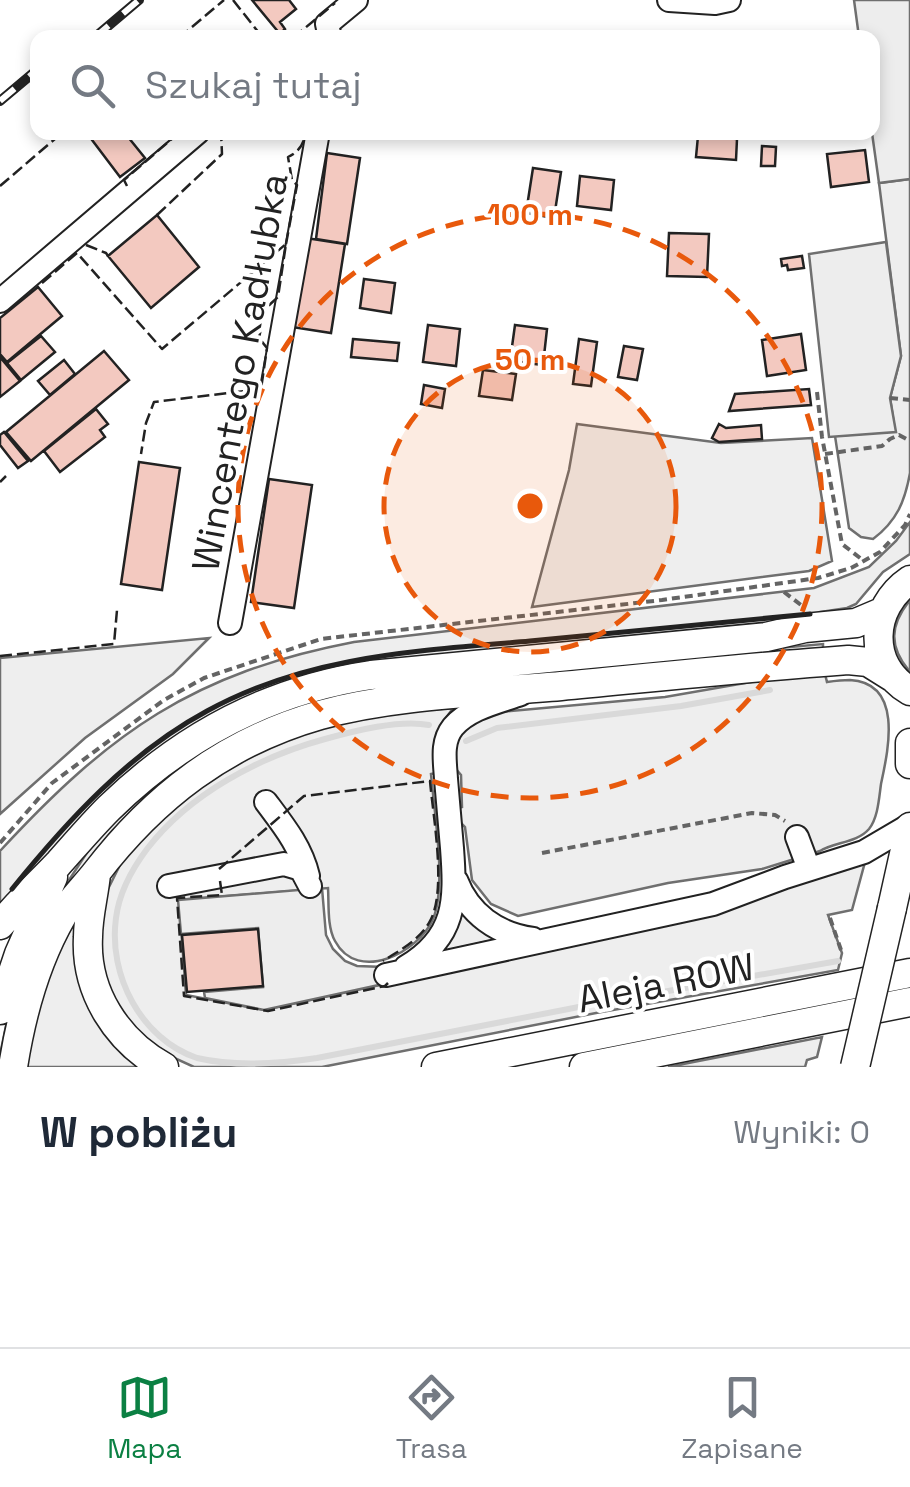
<!DOCTYPE html>
<html lang="pl">
<meta charset="utf-8">
<style>
body{margin:0;font-family:"Space Grotesk",sans-serif;background:#f2f2f3;color:#1f2937}
.list{margin:0;padding:0;list-style:none}
h2{display:flex;justify-content:space-between;align-items:center;height:130px;margin:0;padding:0 40px;font-size:42px}
h2 small{font-size:32px;font-weight:400;color:#747a83}
.icon{flex:none;width:55px;height:55px;fill:none;stroke:currentColor;stroke-width:2;stroke-linecap:round;stroke-linejoin:round}
.map{position:relative;flex:none;width:910px;height:1067px;overflow:hidden}
.search{position:absolute;background:#fff;box-shadow:0 5px 15px #0003;left:30px;right:30px;top:30px;height:110px;display:flex;align-items:center;gap:25px;box-sizing:border-box;padding:0 35px;border-radius:20px;color:#747a83;font-size:38px}
.sheet{height:280px;background:#fff}
nav{display:flex;justify-content:space-around;align-items:center;box-sizing:border-box;height:140px;border-top:2px solid #e0e1e3;background:#fff;font-size:28px;color:#747a83}
nav a{display:grid;justify-items:center;gap:5px}
nav .on{color:#0b8043}
.map>svg:first-child{display:block}
</style>
<div class="map">
<svg width="910" height="1067" viewBox="0 0 910 1067">
<rect width="100%" height="100%" fill="#fff"/>
<path fill="#eee" stroke="#6f6f6f" stroke-width="2.5" d="M910,179V473C905,501 897,521 873,539L861,537L849,528L835,436L895,431L890,398L901,356L879,183Z
M577,424L721,443L812,438L832,561L809,571L532,607L569,470Z
M910,522V554L883,572L856,604L847,608L820,612V620L419,657L188,729L128,774L0,911V851C110,732 193,673 354,642L814,588L869,567L896,541Z
M910,600V672C888,646 890,625 910,600Z
M209,638L173,674L85,738L0,814V658Z
M823,644V649L379,691L155,790L112,831L72,882L0,1067V1055L10,1006L48,912L88,851L108,828L174,767L258,719L344,691L430,680Z
M825,674L827,682C834,681 843,680 850,680C904,683 888,751 881,784C879,798 878,818 869,829C857,843 834,842 820,851L762,869L668,883L518,916L491,904L472,880L465,827L459,821L458,808L462,807L461,775L455,768L456,745L459,734L471,721L499,712L665,697L768,679Z
M453,708L441,726L436,773L431,774C434,811 447,886 433,919C419,952 358,984 335,941C327,927 329,904 328,888L179,900L186,995L264,1010L718,912L808,878L865,862L852,910L828,915L842,953L838,970L596,1013L322,1067H194L159,1051L139,1036L110,994L98,945L107,891L121,863L142,835L208,780L278,742L342,722L400,712Z
M462,912L464,913L498,939L440,952Z
M76,918L144,1067H23L48,974Z
M822,1037L817,1057L807,1060L805,1067H668Z"/>
<path fill="#ededed" stroke="#6f6f6f" stroke-width="2.5" d="M854,0H910V179L879,183L872,133V38L859,37Z
M886,242L901,356L890,398L896,432L829,437L809,254Z
M322,888L326,935L333,949L345,961L357,966L384,967L388,983L264,1010L205,998L204,992L263,987L258,928L181,934L178,900Z"/>
<g fill="none" stroke-linecap="round" stroke-linejoin="round">
<path stroke="#d9d9d9" stroke-width="6" d="M429,725C400,719 354,731 325,739C259,757 189,794 147,849C132,869 119,894 116,918C108,975 141,1039 197,1058C236,1067 277,1064 317,1058L589,1005L838,961
M466,741L497,728L681,706L770,690"/>
</g>
<path fill="#f3c9c0" stroke="#222" stroke-width="2.5" d="M252,0H289L296,9L280,22L285,29L280,34Z
M86,132H124L145,158L120,177Z
M698,136L737,139L736,160L696,157Z
M762,146L776,147L775,166H761Z
M865,150L869,182L831,187L827,154Z
M327,153L360,158L347,244L316,239Z
M533,168L561,172L554,218L526,213Z
M580,176L614,180L611,210L577,206Z
M157,215L199,267L151,308L108,256Z
M669,233L709,234L707,277L667,276Z
M306,238L345,244L331,333L292,327Z
M802,256L804,268L788,270L787,265L782,266L781,259Z
M364,279L395,283L391,313L360,308Z
M38,287L62,316L7,362L0,354V318Z
M428,325L460,329L456,366L423,362Z
M515,325L547,329L543,365L510,361Z
M801,334L806,370L767,376L762,340Z
M41,336L55,352L21,380L7,363Z
M353,339L399,343L397,361L351,357Z
M579,339L597,342L591,386L573,384Z
M624,346L643,349L637,380L618,377Z
M104,351L129,380L31,461L6,432Z
M0,357L20,381L0,397Z
M64,360L75,374L50,395L38,381Z
M483,370L516,374L512,400L479,396Z
M424,385L445,389L442,408L421,404Z
M809,389L811,405L729,411L735,394Z
M96,409L108,424L100,430L105,437L60,472L44,451Z
M719,424L726,428L761,425L762,439L719,442L712,438Z
M4,432L28,461L18,468L0,445V435Z
M139,462L180,468L162,590L121,584Z
M269,479L312,485L294,608L251,602Z
M258,929L263,986L187,992L182,935Z"/>
<g fill="none" stroke-linecap="round" stroke-linejoin="round">
<defs>
<path id="minor" d="M669,0L715,3L729,0
M330,38L327,24L356,0
M0,301L198,132
M230,623L318,132
M266,802C284,826 301,847 308,876
M797,837L809,869
M456,880C469,914 497,934 533,939
M169,886L284,864L301,869L310,886
M406,967C456,937 456,901 452,848C450,825 448,802 446,779C445,761 441,742 453,727C469,708 499,702 521,694
M386,975L713,904L785,877L864,852L910,825"/>
<path id="major" d="M910,580C870,607 866,665 910,691
M910,743V764
M96,874C94,895 88,916 88,937C85,992 117,1041 164,1067
M892,908L910,827
M0,925C18,903 38,885 58,864C75,845 91,826 109,808C182,737 270,690 371,675L766,637L805,628L856,623L882,612
M0,1010L19,954L53,877
M13,1067C21,1016 36,961 62,916C70,901 84,888 95,874C154,797 225,742 320,715C396,694 482,693 561,686C656,677 752,667 848,660L868,662L892,677
M436,1067L910,973
M584,1067L910,1002"/>
</defs>
<use href="#minor" stroke="#222" stroke-width="26"/>
<use href="#major" stroke="#222" stroke-width="31"/>
<path stroke="#646464" stroke-width="4" stroke-dasharray="8 5" stroke-linecap="butt" d="M817,392L822,437L842,544L864,561
M890,398L910,400
M825,454L882,446L890,439L899,435L910,441
M784,592L801,605
M0,843L52,783L164,700L204,678L321,639L662,600L818,578L851,568L880,552L905,525L910,514
M542,853L752,813L775,815L785,821
M830,918L841,950"/>
<use href="#minor" stroke="#fff" stroke-width="22"/>
<use href="#major" stroke="#fff" stroke-width="28"/>
<defs>
<path id="rail" d="M94,38L139,0
M0,101L38,69"/>
</defs>
<use href="#rail" stroke="#222" stroke-width="10"/>
<use href="#rail" stroke="#fff" stroke-width="6" stroke-dasharray="19" stroke-linecap="butt"/>
<defs>
<path id="major-bridge" d="M855,1067L892,908"/>
</defs>
<use href="#major-bridge" stroke="#222" stroke-width="31" stroke-linecap="butt"/>
<use href="#major-bridge" stroke="#fff" stroke-width="28"/>
<path stroke="#222" stroke-width="2.5" stroke-dasharray="12 5" stroke-linecap="butt" d="M233,0L263,38
M179,38L224,0
M293,38L335,3
M0,186L63,132
M127,186L124,180L180,132
M157,215L222,154L221,132
M286,244L297,185L292,180L288,157C300,151 303,145 306,132
M86,245L106,253L108,256
M42,283L77,253L162,349L286,244L278,297L265,309L259,338L267,348L261,389L154,402L146,423L141,454
M0,482L6,476
M0,656L114,644L117,610
M219,869L304,796L430,781C433,816 447,891 430,921C420,940 400,950 383,961
M220,881L222,895L177,898L184,996L268,1011L385,986L388,983"/>
<path stroke="#222" stroke-width="5" d="M12,889C67,821 129,753 207,711C309,655 417,651 530,641C624,632 717,623 810,614"/>
</g>
<circle cx="530" cy="506" r="146" fill="#e8590c" fill-opacity=".12"/>
<g fill="none" stroke="#e8590c" stroke-width="5" stroke-dasharray="18 12">
<circle cx="530" cy="506" r="146"/>
<circle cx="530" cy="506" r="292"/>
</g>
<g text-anchor="middle" stroke-width="8" stroke-linejoin="round" paint-order="stroke">
<g font-size="38" fill="#222" stroke="#fff">
<text transform="translate(240 372) rotate(-80)" y="13">Wincentego Kadłubka</text>
<text transform="translate(666 983) rotate(-11)" y="13">Aleja ROW</text>
</g>
</g>
<circle cx="530" cy="506" r="15" fill="#e8590c" stroke="#fff" stroke-width="5"/>
<g font-size="30" text-anchor="middle" font-weight="bold" fill="#e8590c" stroke="#fff" stroke-width="8" stroke-linejoin="round" paint-order="stroke">
<text x="530" y="225">100 m</text>
<text x="530" y="370">50 m</text>
</g>
</svg>
<div class="search"><svg class="icon" aria-label="search" viewBox="0 0 24 24"><circle cx="10" cy="10" r="6"/><path d="M15 15l6 6"/></svg>Szukaj tutaj</div>
</div>
<section class="sheet">
<h2>W pobliżu<small>Wyniki: 0</small></h2>
<ul class="list">
</ul>
</section>
<nav>
<a class="on"><svg class="icon" aria-label="map" viewBox="0 0 24 24"><path d="M3 6l6-2 6 2 6-2v14l-6 2-6-2-6 2zM9 4v14M15 6v14"/></svg>Mapa</a>
<a><svg class="icon" aria-label="directions" viewBox="0 0 24 24"><path d="M12 3l9 9-9 9-9-9zM9 14v-3h6M13 9l2 2-2 2"/></svg>Trasa</a>
<a><svg class="icon" aria-label="saved" viewBox="0 0 24 24"><path d="M7 4h10v16l-5-4-5 4z"/></svg>Zapisane</a>
</nav>
